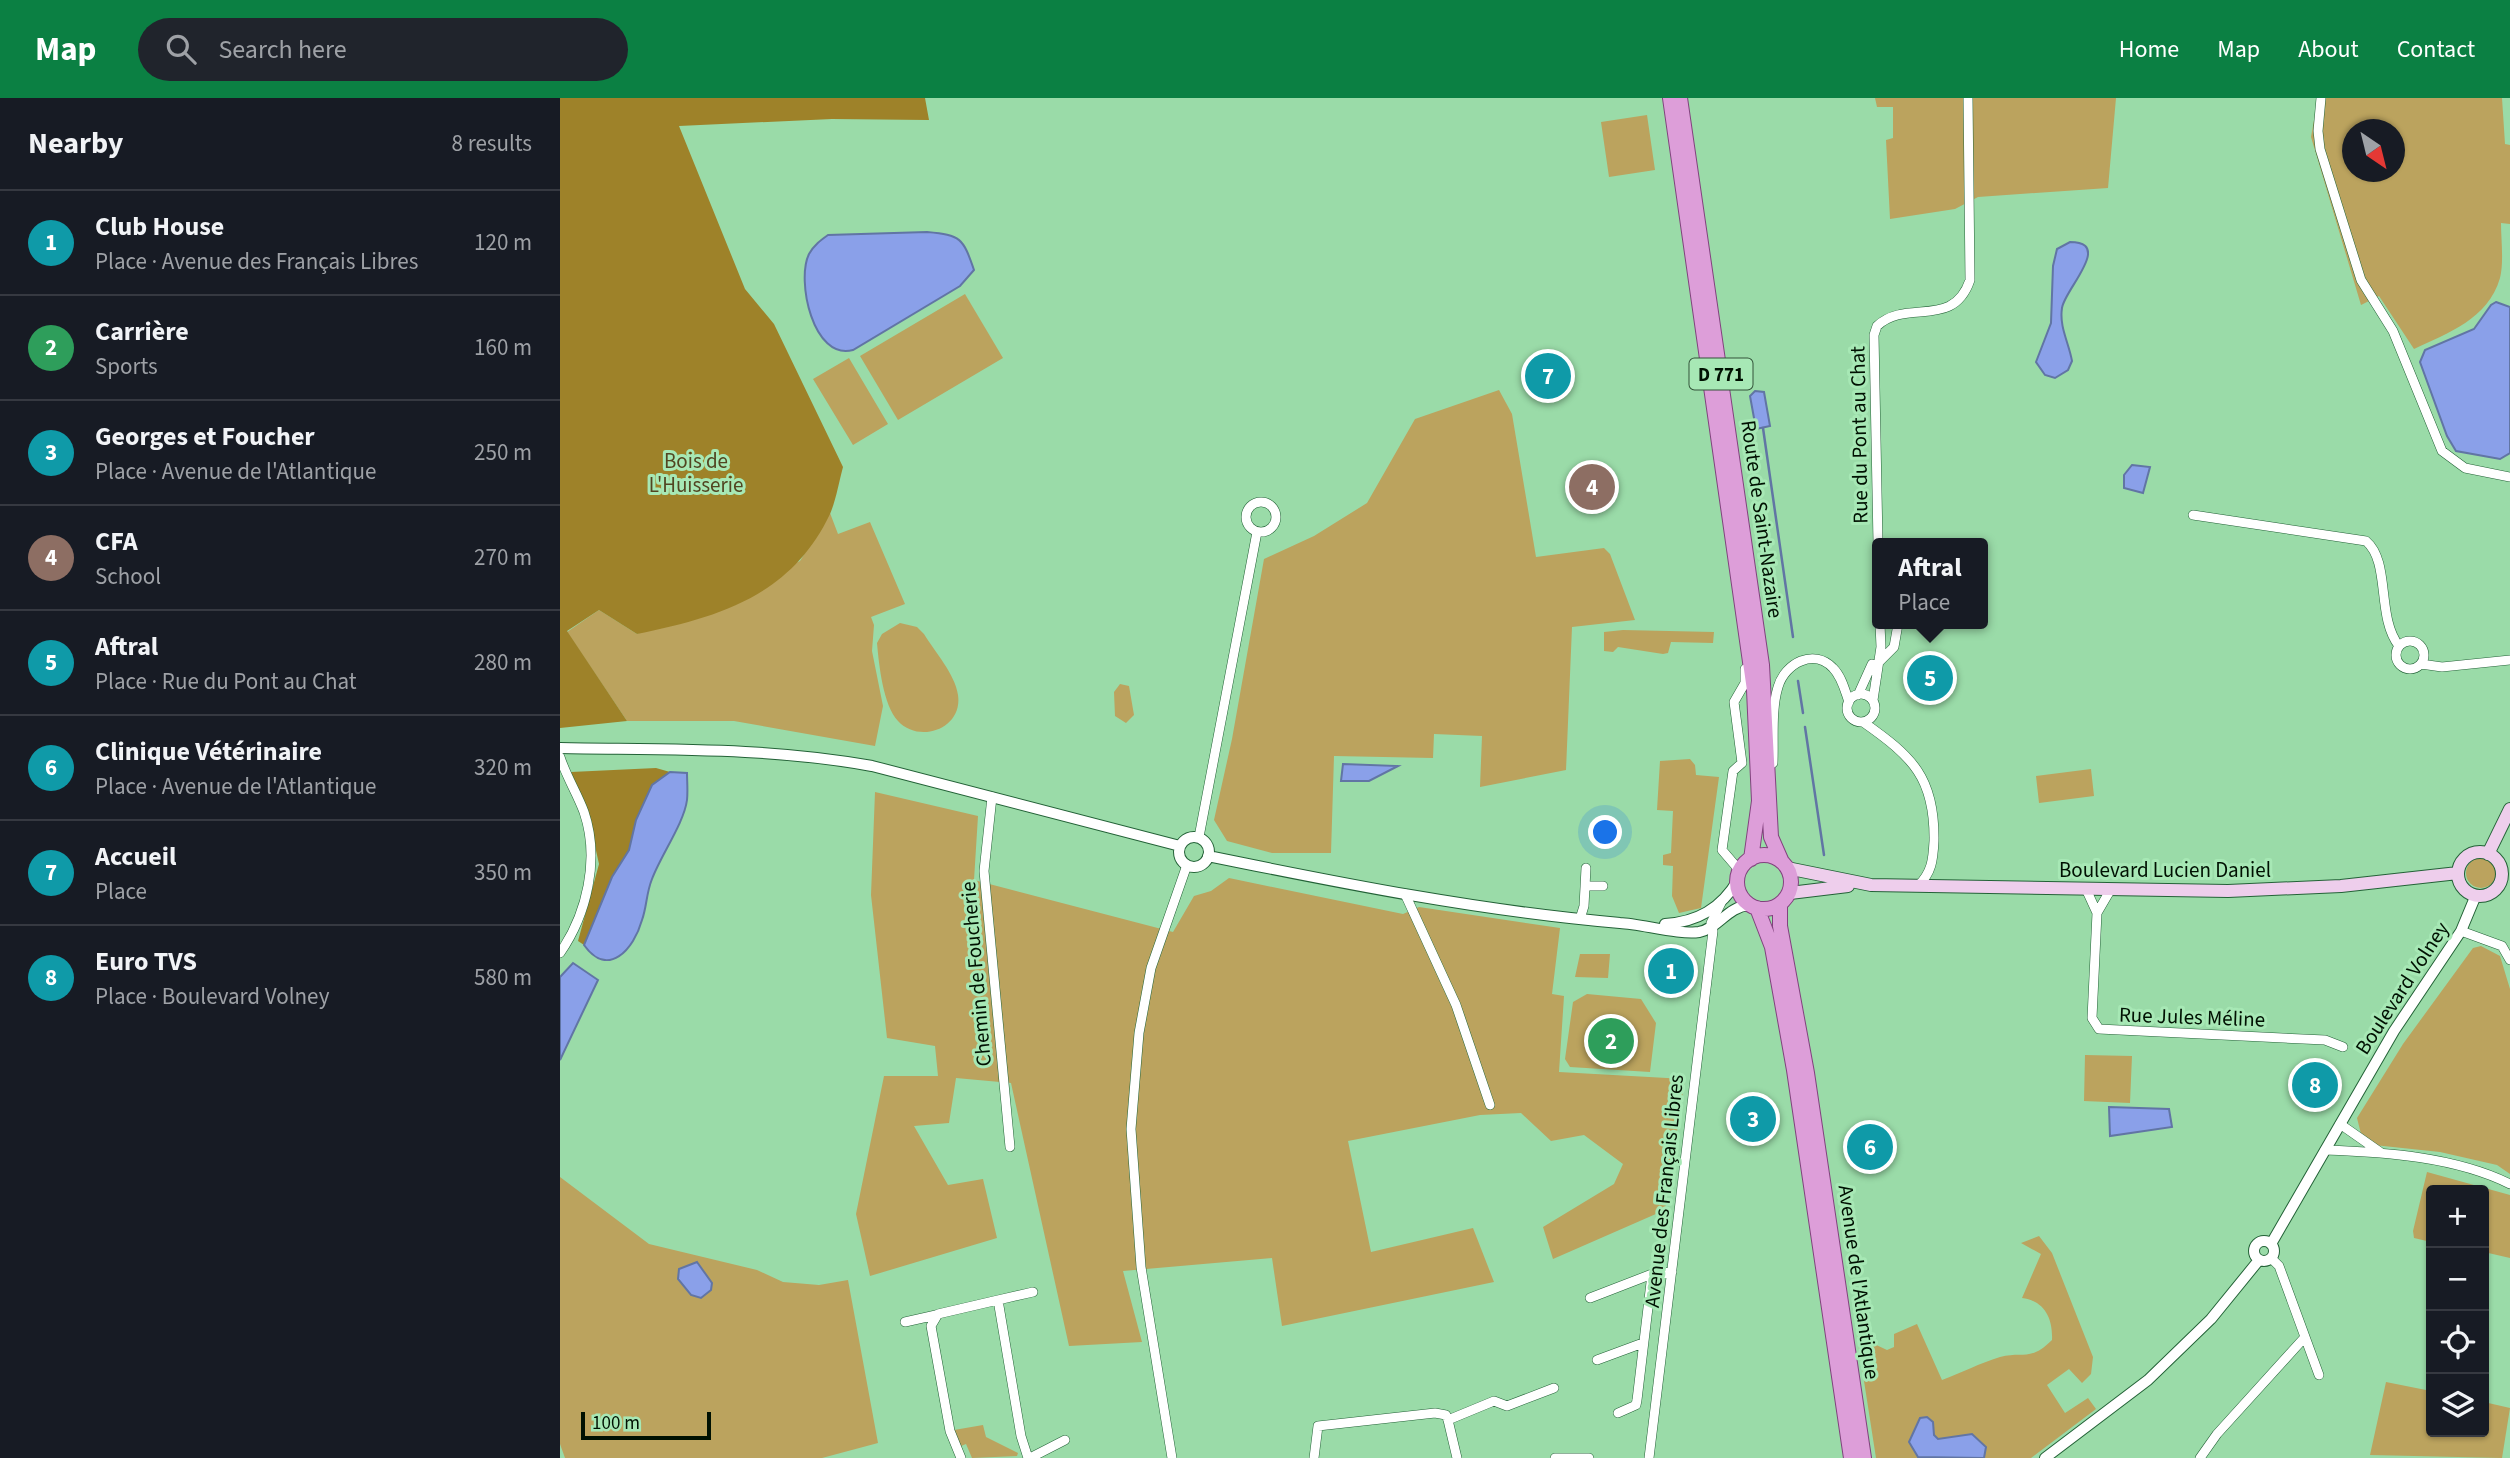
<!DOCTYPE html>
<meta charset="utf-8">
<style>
body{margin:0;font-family:"Source Sans 3",sans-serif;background:#20242c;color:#f1f3f6}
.controls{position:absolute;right:21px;bottom:21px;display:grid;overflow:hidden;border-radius:7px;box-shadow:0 2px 5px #0004}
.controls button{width:63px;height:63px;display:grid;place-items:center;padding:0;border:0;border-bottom:2px solid #363941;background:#171b24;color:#f1f3f6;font:35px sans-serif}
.compass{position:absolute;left:1782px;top:21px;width:63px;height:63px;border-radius:50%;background:#171b24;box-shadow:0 2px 5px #0004;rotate:145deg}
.scale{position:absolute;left:21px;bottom:18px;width:130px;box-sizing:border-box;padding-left:7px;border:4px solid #001102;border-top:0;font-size:19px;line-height:24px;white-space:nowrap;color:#001102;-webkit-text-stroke:5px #a7e8b5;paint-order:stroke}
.you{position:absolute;left:1046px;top:735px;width:24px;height:24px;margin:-18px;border:5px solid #fff;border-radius:50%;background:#1a73e8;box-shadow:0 0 0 10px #1a73e833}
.badge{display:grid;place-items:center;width:46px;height:46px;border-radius:50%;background:#0b8043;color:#fff;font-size:23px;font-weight:700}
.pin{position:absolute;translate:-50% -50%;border:4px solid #fff;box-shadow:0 2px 7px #0006}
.popup{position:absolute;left:1312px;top:440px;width:116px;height:91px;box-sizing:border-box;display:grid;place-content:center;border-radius:7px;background:#171b24;filter:drop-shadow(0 2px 5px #0005);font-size:23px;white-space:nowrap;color:#9ea1a6}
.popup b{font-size:26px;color:#f1f3f6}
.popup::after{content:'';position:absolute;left:50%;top:100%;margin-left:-14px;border:14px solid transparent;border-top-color:#171b24}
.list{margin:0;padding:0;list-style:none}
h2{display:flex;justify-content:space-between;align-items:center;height:91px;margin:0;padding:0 28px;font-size:30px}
h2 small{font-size:23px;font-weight:400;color:#9ea1a6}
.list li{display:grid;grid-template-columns:46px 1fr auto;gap:21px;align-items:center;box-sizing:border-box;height:105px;padding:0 28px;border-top:2px solid #363941}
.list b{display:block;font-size:26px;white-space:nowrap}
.list p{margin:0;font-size:23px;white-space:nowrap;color:#9ea1a6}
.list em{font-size:23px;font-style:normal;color:#9ea1a6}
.icon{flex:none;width:38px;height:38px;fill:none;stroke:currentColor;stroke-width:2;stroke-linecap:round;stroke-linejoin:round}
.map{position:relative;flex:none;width:1950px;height:1360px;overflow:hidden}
header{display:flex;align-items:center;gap:42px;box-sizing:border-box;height:98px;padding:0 35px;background:#0b8043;color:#fff}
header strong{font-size:33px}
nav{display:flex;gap:38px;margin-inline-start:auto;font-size:24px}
.search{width:490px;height:63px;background:#20242c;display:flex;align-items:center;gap:18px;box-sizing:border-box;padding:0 24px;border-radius:38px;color:#9ea1a6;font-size:26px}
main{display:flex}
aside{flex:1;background:#171b24}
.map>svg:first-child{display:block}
</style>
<header>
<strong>Map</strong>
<div class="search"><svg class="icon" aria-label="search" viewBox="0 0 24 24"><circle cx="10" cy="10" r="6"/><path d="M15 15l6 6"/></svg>Search here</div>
<nav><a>Home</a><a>Map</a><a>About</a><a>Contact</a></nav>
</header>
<main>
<aside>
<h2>Nearby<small>8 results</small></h2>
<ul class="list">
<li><span class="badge" style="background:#0f9aa8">1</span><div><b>Club House</b><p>Place · Avenue des Français Libres</p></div><em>120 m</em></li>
<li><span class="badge" style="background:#2e9e5b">2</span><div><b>Carrière</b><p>Sports</p></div><em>160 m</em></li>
<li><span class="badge" style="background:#0f9aa8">3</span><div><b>Georges et Foucher</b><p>Place · Avenue de l'Atlantique</p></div><em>250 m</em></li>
<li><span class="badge" style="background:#8d6e63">4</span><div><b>CFA</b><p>School</p></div><em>270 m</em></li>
<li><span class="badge" style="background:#0f9aa8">5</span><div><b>Aftral</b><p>Place · Rue du Pont au Chat</p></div><em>280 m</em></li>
<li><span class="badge" style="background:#0f9aa8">6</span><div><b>Clinique Vétérinaire</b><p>Place · Avenue de l'Atlantique</p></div><em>320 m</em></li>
<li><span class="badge" style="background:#0f9aa8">7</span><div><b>Accueil</b><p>Place</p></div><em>350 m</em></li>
<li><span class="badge" style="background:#0f9aa8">8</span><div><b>Euro TVS</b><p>Place · Boulevard Volney</p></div><em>580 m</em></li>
</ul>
</aside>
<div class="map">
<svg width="1950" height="1360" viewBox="0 0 1950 1360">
<rect width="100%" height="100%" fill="#9adba8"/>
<path fill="#bba35e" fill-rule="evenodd" d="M1315,0H1556L1548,90L1418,99L1395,111L1330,121L1326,42L1333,40V9H1317Z
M1758,0H1942L1945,46L1950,47V126L1941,125C1941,142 1944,164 1940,180C1928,221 1888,235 1854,251L1819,198L1801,207L1751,39ZM1792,32H1834V74H1792Z
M1087,17L1095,72L1049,79L1041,24Z
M405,196L443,260L338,322L300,258Z
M289,260L328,326L293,347L253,281Z
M939,292L952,316L976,459L1044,450L1050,456L1075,522L1012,529L1006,672L920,689L922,638L874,636L873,660L774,658L771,755H712L667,743L654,722L672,641L704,461L754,438L807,405L855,321Z
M270,415L278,436L310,424L345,506L311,519L314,527L312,553L323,608L315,648L174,623H67L7,534L39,512L77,536L240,463Z
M340,525L357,529L364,536C375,554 395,576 398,597C403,631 359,646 338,623C323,607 319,567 317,545L322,536Z
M1063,532L1154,534L1153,545L1111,544L1108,555L1103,556L1058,549L1053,554L1044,553V534Z
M560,586L569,588L574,617L566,625L555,618L554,594Z
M1130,661L1135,667L1136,677L1159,679L1141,810L1119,815L1112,798L1113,768L1103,767V757L1111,755L1113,713L1097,712L1100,663Z
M1531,671L1534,698L1479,705L1476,678Z
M315,694L418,718L414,782L613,834L634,798L651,793L669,780L843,816L859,809L1000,830L992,896L1004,898L999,974L1125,981L1105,1112L993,1161L983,1129L1054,1086L1063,1066L1024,1037L991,1043L961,1015L920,1017L788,1043L811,1154L913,1130L934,1184L722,1228L712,1160L563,1173L582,1244L509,1248L451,985L396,980L389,1025L354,1028L388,1087L423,1081L437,1140L310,1178L296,1116L324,978H378L375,948L327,940L311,797Z
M1906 775a15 15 0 1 1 30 0a15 15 0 1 1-30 0Z
M1921,848L1940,858L1950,891V1076L1937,1067L1880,1054L1814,1047L1801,1036L1797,1020L1843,946L1913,850Z
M1020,856H1050L1048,880L1015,879Z
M1027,896L1081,901L1096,925L1090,974L1010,969L1005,961L1013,904Z
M1525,957L1572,958L1570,1005L1524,1003Z
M1867,1074L1950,1097V1160L1924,1154V1092H1871V1144L1854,1140L1853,1133Z
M0,1079L89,1146L197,1172L223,1184L259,1187L288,1182L318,1345L262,1360H5L0,1346Z
M1479,1138L1492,1155L1533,1259L1531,1276L1522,1285L1509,1271L1487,1287L1505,1315L1528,1300L1536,1311L1471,1360H1316L1297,1238L1327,1252L1334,1249V1236L1357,1226L1382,1282C1401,1275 1420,1265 1440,1259C1463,1253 1470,1264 1492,1242C1493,1221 1485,1203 1462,1200L1481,1156L1461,1145Z
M1826,1284L1871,1293V1334H1924V1304L1950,1310L1942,1360L1810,1357Z
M423,1327L426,1339L458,1355L457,1358L412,1360L406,1346L401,1348L394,1332Z"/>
<path fill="#9e8229" d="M0,0H365L369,22L272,21L119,28L185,191L214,226L283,369C279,384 276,402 270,416C231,498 159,519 77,536L39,512L7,533L67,623L0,630Z
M96,670L110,674L92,687L76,722L69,752L52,779L24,847L18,843L39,766L27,712L11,674Z"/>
<path fill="#8aa0e9" stroke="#6175a4" stroke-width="2" d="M367,134C401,137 403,140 414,172L400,188L293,252C253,263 236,182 249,156C254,147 261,142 268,137Z
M1510,144C1554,144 1504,192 1502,210C1499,229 1509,245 1512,263L1508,272L1495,280L1485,277L1476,264L1491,225L1493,168L1497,151Z
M1936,204L1950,209V355L1940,361L1896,353L1887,338L1860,264L1865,252L1914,231L1931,207Z
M1195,293L1204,294L1210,328L1196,331L1190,298Z
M1572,367L1590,369L1583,395L1564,390V377Z
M783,666L838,668L809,683H781Z
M110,674L127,675C127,683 128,693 127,702C124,725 101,757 92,781C86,796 87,808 82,822C74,851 48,881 24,847L52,779L69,752L76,722L92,687Z
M13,865L38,882L0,962V879Z
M1549,1009L1609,1011L1612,1029L1550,1038Z
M137,1164L152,1185L151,1192L141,1200L131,1197L118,1181L119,1171Z
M1367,1319L1373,1324L1374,1337L1378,1341L1412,1336L1426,1349L1424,1360L1358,1359L1349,1344L1360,1320Z"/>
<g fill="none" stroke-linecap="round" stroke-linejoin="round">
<path stroke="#6175a4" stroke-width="2.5" d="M1203,330L1233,539
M1238,583L1243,615
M1245,629L1264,757"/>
<defs>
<path id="minor" d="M1761,0L1758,33L1760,51L1801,182L1833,233L1882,353L1905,370L1950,379
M686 419a15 15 0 1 1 30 0a15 15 0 1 1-30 0Z
M1633,417L1806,443C1831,464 1816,519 1839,548
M1318,445L1314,237L1317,228C1347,200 1393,232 1410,182L1408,0
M1836 557a14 14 0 1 1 28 0a14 14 0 1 1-28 0Z
M1320,563L1334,549L1338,526
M1861,566L1882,569L1950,562
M1287 610a14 14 0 1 1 28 0a14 14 0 1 1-28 0Z
M1298,597L1312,566
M1313,602L1321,549L1320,526
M1303,624C1353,659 1375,680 1374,743C1373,762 1372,774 1358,788
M0,659C6,678 17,695 24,714C40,761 27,816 0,855
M1182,665L1174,604L1185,585V571
M1213,665C1214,641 1211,612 1218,589C1225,565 1254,550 1273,570C1282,579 1285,593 1289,604
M432,699L424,773L450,1049
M639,739L697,434
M1180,773L1162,752L1173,673L1182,665
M1025,788H1043
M1526,791L1537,815L1532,920L1539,931L1743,941L1765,942L1783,949
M845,796L896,907L930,1007
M1537,815L1551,791
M1020,821L1024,808L1026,770
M1901,833L1942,848L1950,862
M1780,1026L1820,1054
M1765,1052C1825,1054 1896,1059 1950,1086
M1711,1160L1719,1168L1759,1277
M1030,1200L1092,1176L1112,1174
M438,1202L473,1194
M345,1224L376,1217
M1037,1262L1083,1245
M1058,1315L1076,1307L1077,1302L1092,1176
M888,1322L934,1303L947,1308L994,1290
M401,1360L390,1333L371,1228L378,1216L438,1202L461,1338L468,1360
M470,1360L505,1342
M612,1360L581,1169L571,1031L579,935L591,870L627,767
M754,1360L758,1328L875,1315L886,1317L888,1322L897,1360
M995,1360H1029
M1089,1360L1153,833L1151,825L1161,805
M1640,1360L1657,1336L1745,1239"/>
<path id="tertiary" d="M0,650C104,652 209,649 312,668L620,748
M619 754a15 15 0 1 1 30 0a15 15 0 1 1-30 0Z
M648,758C785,786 921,813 1060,825C1081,826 1120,837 1139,834C1159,830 1167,809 1189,807
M1105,826C1137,824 1161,811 1178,782
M1694 1153a10 10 0 1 1 20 0a10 10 0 1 1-20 0Z
M1711,1146L1834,933L1901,833L1916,797
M1485,1360L1588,1282L1651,1221L1699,1162"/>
<path id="secondary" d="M1898 776a22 22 0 1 1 44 0a22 22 0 1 1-44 0Z
M1928,756L1950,711
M1227,770L1311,787L1668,793L1781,788L1898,775
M1230,795L1288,788"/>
<path id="primary" d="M1110,0L1194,592L1199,703L1191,761
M1120,0L1202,567L1211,739L1222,764
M1177 784a27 27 0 1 1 54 0a27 27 0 1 1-54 0Z
M1220,806V828L1247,975L1304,1360
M1197,810L1212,849L1234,972L1291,1360"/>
</defs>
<use href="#minor" stroke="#236237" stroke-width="10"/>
<use href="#tertiary" stroke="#236237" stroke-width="12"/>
<use href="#secondary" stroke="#236237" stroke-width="14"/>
<use href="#primary" stroke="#81427d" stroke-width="16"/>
<use href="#minor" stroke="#fff" stroke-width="9"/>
<use href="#tertiary" stroke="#fff" stroke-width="10"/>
<use href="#secondary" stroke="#eeceec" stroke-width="12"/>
<use href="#primary" stroke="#dd9ed9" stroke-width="14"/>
</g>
<g text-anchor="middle" stroke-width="6" stroke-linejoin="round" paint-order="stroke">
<rect fill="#a7e8b5" stroke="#325238" stroke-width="2" x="1129.5" y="260.5" width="63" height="31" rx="5"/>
<g font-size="19" font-weight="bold" fill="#001102">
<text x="1161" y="283">D 771</text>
</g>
<g font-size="21" fill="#001102" stroke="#a7e8b5">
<text transform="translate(1299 337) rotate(-91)" y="7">Rue du Pont au Chat</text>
<text transform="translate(1202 421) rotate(82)" y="7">Route de Saint-Nazaire</text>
<text x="1605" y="779">Boulevard Lucien Daniel</text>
<text transform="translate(416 876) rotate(-95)" y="7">Chemin de Foucherie</text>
<text transform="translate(1842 890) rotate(-57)" y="7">Boulevard Volney</text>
<text transform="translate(1632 919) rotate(2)" y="7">Rue Jules Méline</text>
<text transform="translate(1104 1093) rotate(-84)" y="7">Avenue des Français Libres</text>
<text transform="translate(1299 1184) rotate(82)" y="7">Avenue de l'Atlantique</text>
</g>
<g font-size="21" fill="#524521" stroke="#a7e8b5">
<text x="136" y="370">Bois de<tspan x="136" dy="24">L'Huisserie</tspan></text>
</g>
</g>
</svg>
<div class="controls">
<button>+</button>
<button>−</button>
<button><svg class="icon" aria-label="locate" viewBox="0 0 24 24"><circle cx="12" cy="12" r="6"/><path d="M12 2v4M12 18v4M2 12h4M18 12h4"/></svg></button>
<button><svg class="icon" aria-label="layers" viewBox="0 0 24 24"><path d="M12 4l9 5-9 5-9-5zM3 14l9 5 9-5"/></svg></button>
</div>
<svg class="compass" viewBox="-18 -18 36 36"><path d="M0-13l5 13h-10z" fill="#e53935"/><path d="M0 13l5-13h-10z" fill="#9ea1a6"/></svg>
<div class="scale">100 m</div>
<div class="you"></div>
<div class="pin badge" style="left:1111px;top:873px;background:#0f9aa8">1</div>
<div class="pin badge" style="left:1051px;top:943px;background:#2e9e5b">2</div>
<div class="pin badge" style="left:1193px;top:1021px;background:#0f9aa8">3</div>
<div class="pin badge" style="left:1032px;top:389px;background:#8d6e63">4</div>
<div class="pin badge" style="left:1370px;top:580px;background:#0f9aa8">5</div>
<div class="popup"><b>Aftral</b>Place</div>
<div class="pin badge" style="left:1310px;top:1049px;background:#0f9aa8">6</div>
<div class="pin badge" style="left:988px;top:278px;background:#0f9aa8">7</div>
<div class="pin badge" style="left:1755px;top:987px;background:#0f9aa8">8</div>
</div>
</main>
